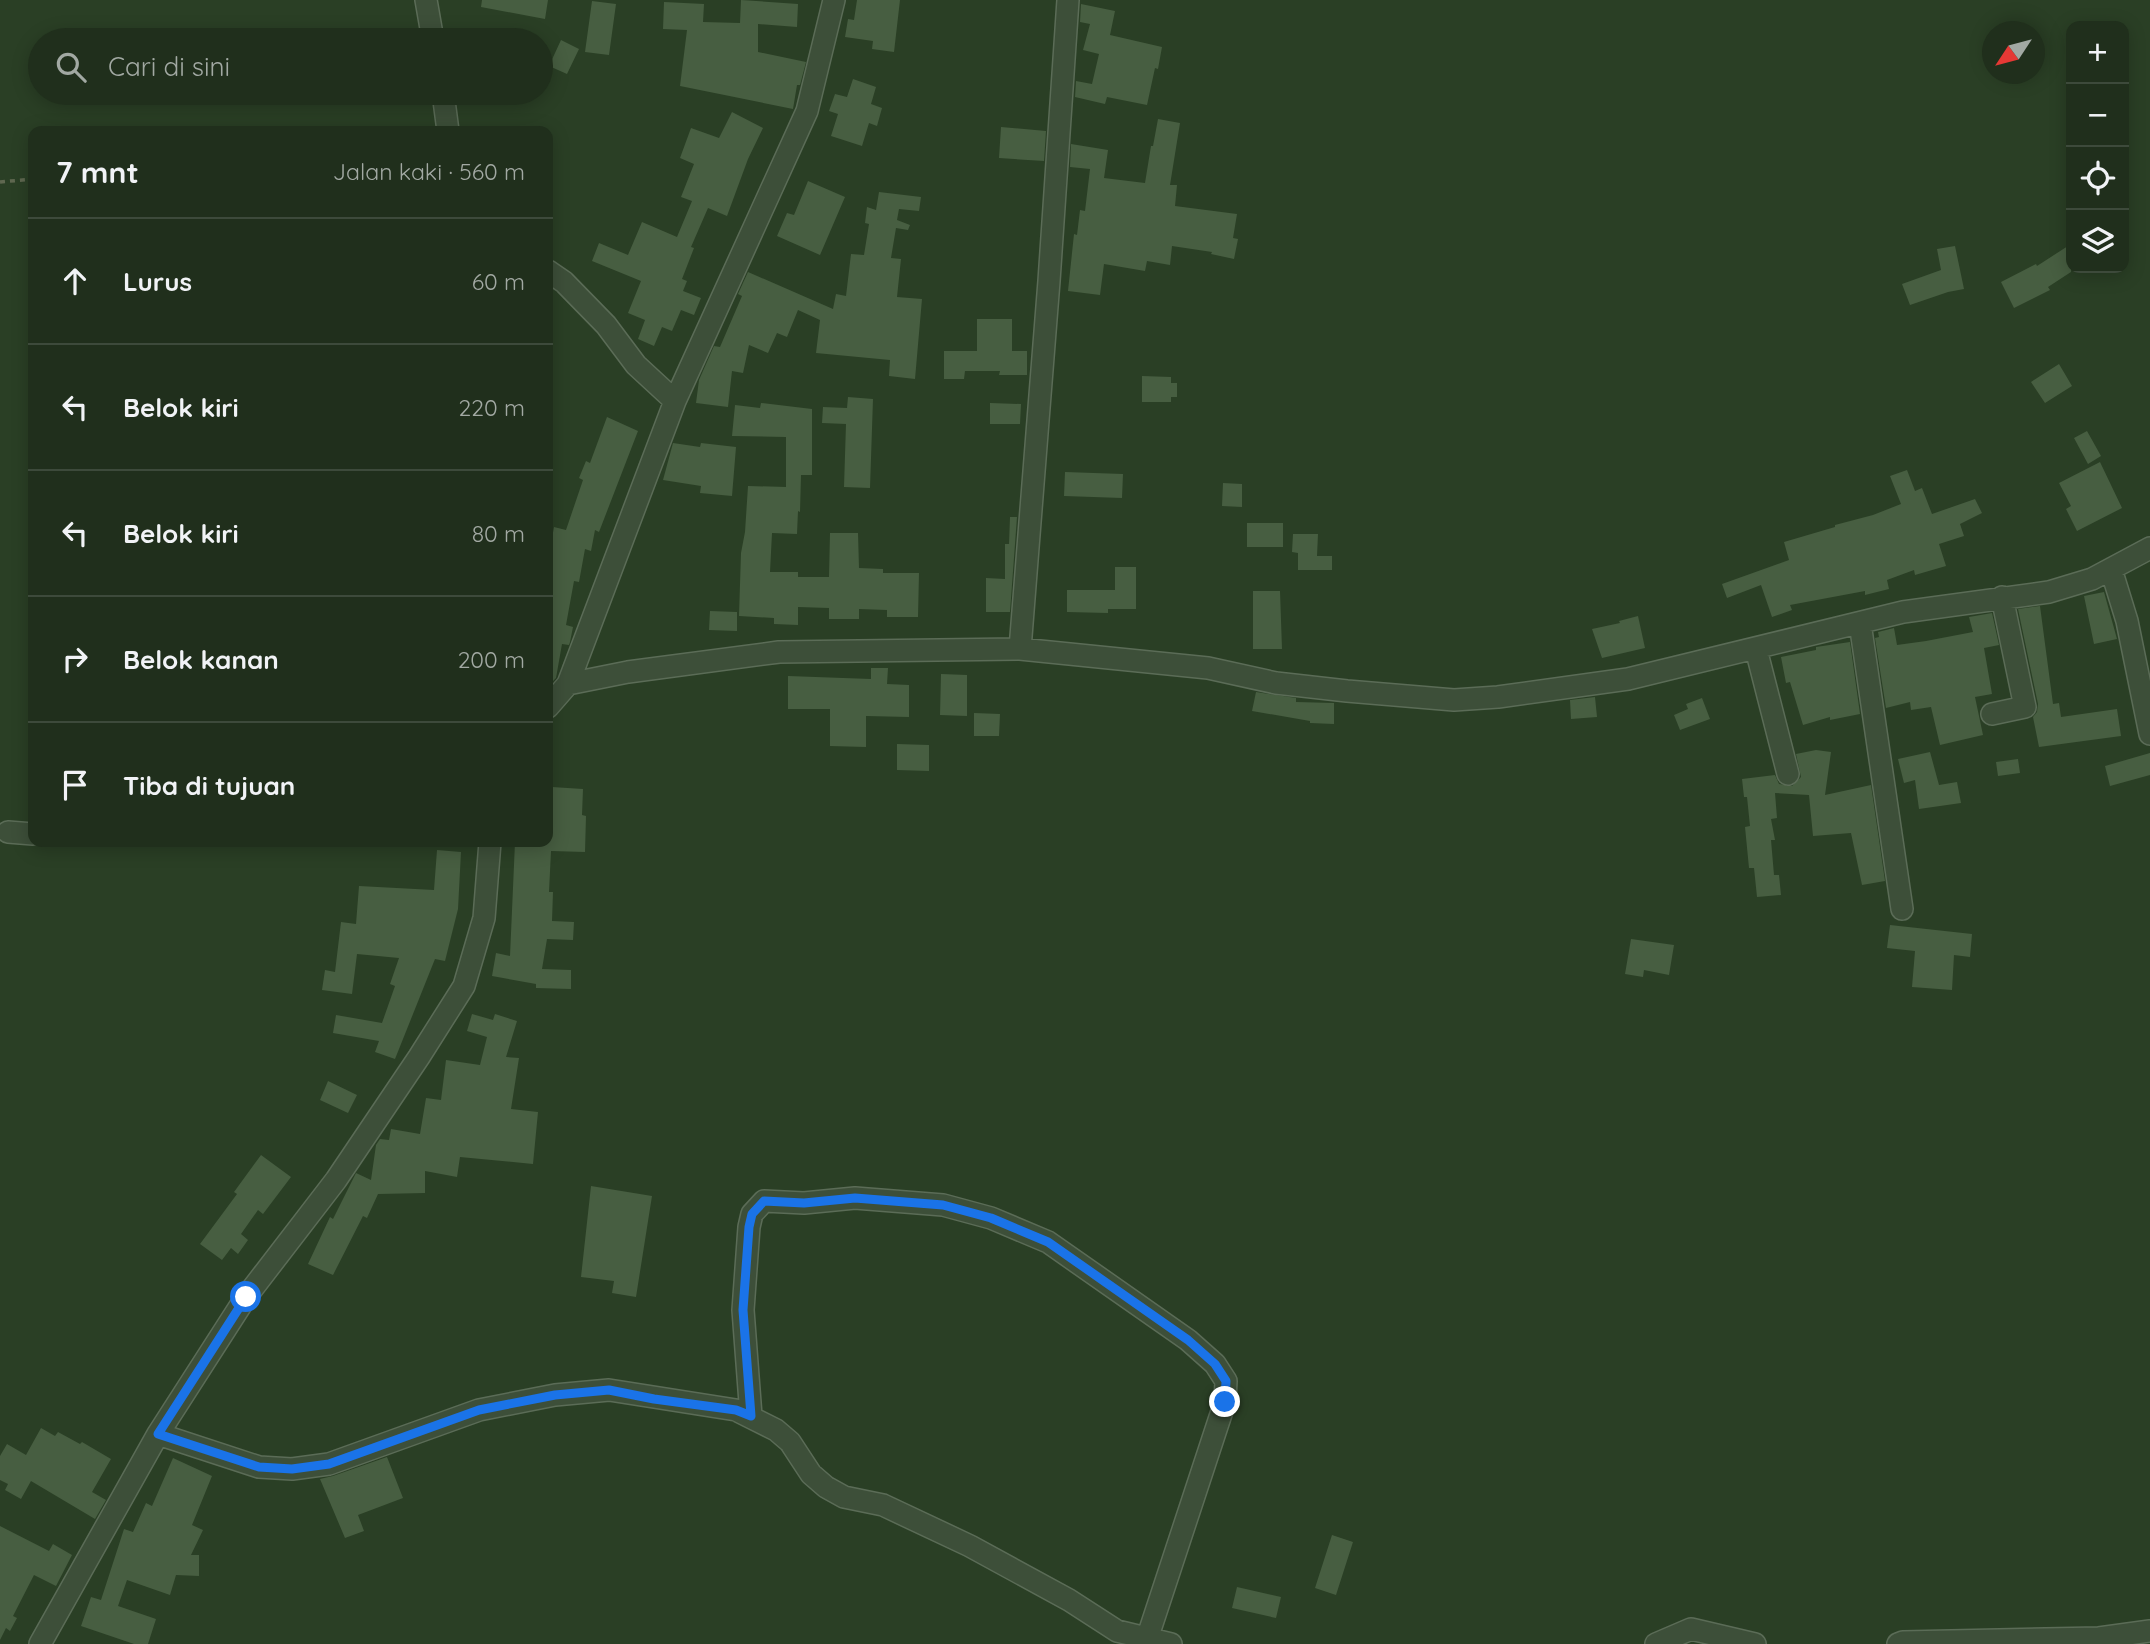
<!DOCTYPE html>
<html lang="id">
<meta charset="utf-8">
<style>
body{margin:0;font-family:Quicksand,sans-serif;background:#283725;color:#f1f3f6}
.controls{position:absolute;right:21px;top:21px;display:grid;overflow:hidden;border-radius:14px;box-shadow:0 4px 18px #0003}
.controls button{width:63px;height:63px;display:grid;place-items:center;padding:0;border:0;border-bottom:2px solid #3d4a3b;background:#202f1c;color:#f1f3f6;font:35px sans-serif}
.compass{position:absolute;left:1982px;top:21px;width:63px;height:63px;border-radius:50%;background:#202f1c;box-shadow:0 4px 18px #0003;rotate:234deg}
.stop{position:absolute;width:21px;height:21px;margin:-16px;border:5px solid #1a73e8;border-radius:50%;background:#fff}
.stop.end{background:#1a73e8;border-color:#fff;box-shadow:0 2px 7px #0008}
.list{margin:0;padding:0;list-style:none}
h2{display:flex;justify-content:space-between;align-items:center;height:91px;margin:0;padding:0 28px;font-size:30px}
h2 small{font-size:23px;font-weight:400;color:#a2a9a3}
.list li{display:grid;grid-template-columns:46px 1fr auto;gap:21px;align-items:center;box-sizing:border-box;height:126px;padding:0 28px;border-top:2px solid #3d4a3b}
.list b{display:block;font-size:26px;white-space:nowrap}
.list em{font-size:23px;font-style:normal;color:#a2a9a3}
.icon{flex:none;width:38px;height:38px;fill:none;stroke:currentColor;stroke-width:2;stroke-linecap:round;stroke-linejoin:round}
.map{position:relative;flex:none;width:2150px;height:1644px;overflow:hidden}
.search{position:absolute;background:#202f1c;box-shadow:0 4px 18px #0003;left:28px;top:28px;width:525px;height:77px;display:flex;align-items:center;gap:18px;box-sizing:border-box;padding:0 24px;border-radius:38px;color:#a2a9a3;font-size:26px}
.panel{position:absolute;background:#202f1c;box-shadow:0 4px 18px #0003;left:28px;top:126px;width:525px;height:721px;border-radius:14px}
.map>svg:first-child{display:block}
</style>
<div class="map">
<svg width="2150" height="1644" viewBox="0 0 2150 1644">
<rect width="100%" height="100%" fill="#2a3f25"/>
<path fill="#475e41" d="M482,0H548L545,19L481,7Z
M741,0L798,4L797,27L758,24V52L806,62L800,85H797L793,109L680,86L687,30L663,29L664,2L704,4L703,22L740,23Z
M857,0H900L894,52L872,49L873,41L845,37L848,19L854,20Z
M592,1L616,4L609,55L585,52Z
M1081,4L1115,11L1110,35L1162,47L1158,69L1155,68L1147,105L1107,97L1105,104L1075,97L1076,81L1092,84L1099,54L1083,50L1090,24L1080,22Z
M561,40L579,49L567,74L549,66Z
M853,79L876,87L871,104L882,108L877,126L869,123L862,146L831,136L838,114L829,111L835,94L847,97Z
M732,112L763,128L748,159L727,216L708,208L691,247L694,248L682,279L687,281L683,291L701,298L694,315L681,310L672,331L662,327L654,346L638,339L645,320L628,313L641,281L592,261L599,243L628,255L642,222L677,237L692,201L681,197L694,164L680,158L691,128L719,138Z
M1158,119L1180,123L1170,185H1177L1175,206L1237,214L1233,238L1238,239L1234,259L1211,254L1212,252L1172,246L1170,265L1147,261L1145,271L1104,264L1100,295L1068,291L1074,234L1077,235L1080,210L1085,211L1090,169L1070,167L1071,144L1108,150L1104,178L1145,183L1151,146H1153Z
M1001,127L1046,131L1044,161L999,158Z
M808,181L845,197L820,255L777,236L787,213L794,215Z
M879,192L921,197L919,211L899,209L897,220L910,225L908,230L896,228L891,258L901,259L897,297L922,299L915,379L889,376L890,360L816,353L820,320L798,310L787,337L777,333L768,353L749,345L743,373L732,371L728,407L696,403L699,380L714,346L720,347L742,296L738,294L748,272L833,309L836,294L846,296L851,254L864,255L869,224L865,223L867,207L876,210Z
M2071,244V272L2048,287L2050,290L2014,308L2001,282L2036,264L2037,266Z
M1955,246L1964,289L1948,292L1910,305L1902,284L1941,270L1937,249Z
M977,319H1012V351H1027V375H999L1000,371H965L964,379H944V351H977Z
M2059,364L2072,386L2045,403L2031,382Z
M1142,376L1171,377V383H1177V397H1171V402H1142Z
M848,397L873,399L870,488L844,487L846,424L822,423L823,407L847,408Z
M761,403L812,409V475H801L800,512L798,511L797,534L772,533L770,572H798V577H829L830,533H858L859,568L883,569V573H919L918,617H887V610L859,609V619H829V608L798,607V625L774,624V618L739,616L741,553L745,532L748,486L786,487V437L732,436L735,405L760,408Z
M990,403L1021,404L1020,424H990Z
M607,417L638,431L599,532L595,530L591,551L585,549L579,582L574,581L566,625L573,627L570,642L569,645L562,644L556,678L553,681H548V560L554,527L566,530L583,480L579,478L586,461L590,463Z
M2087,431L2101,456L2088,464L2074,438Z
M673,443L700,447L701,443L736,447L732,496L700,493L701,486L663,480Z
M2100,462L2122,508L2077,531L2066,509L2071,506L2059,483Z
M1907,470L1915,491L1922,488L1932,514L1975,499L1982,513L1960,524L1964,536L1939,544L1946,566L1915,575L1914,570L1887,580L1889,589L1865,595V591L1790,605L1792,610L1772,617L1761,585L1727,598L1722,584L1789,560L1784,542L1835,527V525L1873,515L1901,504L1890,476Z
M1065,472L1123,474L1122,498L1064,496Z
M1223,483L1242,484V507L1222,506Z
M1010,517H1017L1010,612H986V578L1005,579V544H1009Z
M1247,523H1283V547H1247Z
M1293,534H1318L1317,556H1332V570H1298V553L1292,552Z
M1115,567H1136V609H1108V613L1067,612V590H1115Z
M1253,591H1280L1282,649H1253Z
M2104,592L2117,639L2094,644L2084,596Z
M2040,606L2053,704L2059,703L2061,717L2117,709L2121,736L2039,747L2033,717L2037,712L2038,704L2018,609Z
M710,611L737,612V631L709,630Z
M1992,613L1999,645L1984,648L1992,694L1975,697L1983,735L1940,745L1931,707L1911,710L1910,702L1886,708L1875,638L1879,637L1878,632L1894,628L1897,645L1926,641L1973,632L1969,617Z
M1638,616L1645,648L1602,658L1592,629L1620,623L1619,621Z
M1850,642L1860,714L1830,720V717L1803,725L1790,682L1786,683L1781,657L1816,650V647Z
M871,668H888L887,684L909,685V717L866,716V747L830,746V709H788V676L871,679Z
M941,674L967,675V716L940,715Z
M1256,692L1296,698V702L1334,703V724L1310,723V721L1252,711Z
M1595,697L1597,717L1571,719L1570,700Z
M1702,698L1710,719L1680,730L1674,715L1688,709L1686,704Z
M974,713L1000,714L999,736H974Z
M897,744L929,745V771L897,770Z
M1816,750L1831,752L1825,795L1871,785L1885,881L1862,885L1851,833L1813,836L1809,795L1775,793L1777,818L1771,819L1775,840H1771L1774,875H1779L1781,895L1757,897L1754,868H1749L1745,827L1750,826L1747,797H1744L1742,779L1775,775L1779,784L1792,786L1801,777L1796,754Z
M1930,752L1939,785L1957,782L1961,803L1919,809L1915,780L1904,783L1898,759Z
M2150,753V775L2110,786L2105,766Z
M2018,759L2020,773L1998,776L1996,762Z
M552,787L583,789L582,815L586,816L585,852L551,851L549,892H553L552,921L574,922L573,940L547,939L542,969L571,970V989L536,988V984L492,976L496,953L510,956L515,842H548Z
M437,850L461,852L458,909L445,961L435,959L395,1059L375,1052L379,1041L333,1033L336,1015L382,1023L395,986L390,984L399,958L357,954L352,994L322,990L325,970L335,972L341,922L356,924L359,886L434,890Z
M1890,925L1972,934L1970,957L1954,955L1952,990L1912,987L1915,951L1887,948Z
M1631,939L1674,945L1669,975L1644,970L1643,977L1625,974Z
M472,1014L493,1020L495,1014L517,1021L506,1057L519,1058L511,1109L538,1112L533,1164L460,1157L457,1177L425,1171V1193L378,1194L367,1218L363,1216L333,1275L308,1264L330,1217L333,1219L356,1173L371,1180L376,1145L380,1139L389,1140L391,1129L420,1134L426,1098L441,1100L446,1060L480,1065L487,1037L467,1031Z
M328,1081L357,1095L348,1113L320,1100Z
M261,1155L291,1177L263,1214L258,1210L241,1234L248,1240L238,1254L231,1248L222,1260L200,1244L237,1194L234,1192Z
M591,1186L652,1196L636,1297L612,1293L614,1281L581,1277Z
M41,1428L55,1436L58,1432L80,1444L82,1442L111,1459L92,1492L106,1500L95,1519L31,1481L21,1499L5,1490L8,1484L0,1480V1456L7,1444L26,1455Z
M387,1457L403,1498L358,1515L364,1531L345,1538L320,1479L333,1476Z
M173,1458L212,1476L192,1525L203,1530L191,1555H199V1576L176,1575L170,1595L127,1580L118,1606L156,1619L148,1644H134L81,1626L91,1597L101,1600L124,1529L133,1532L146,1503L152,1506Z
M0,1526L49,1551L53,1544L72,1555L56,1586L34,1575L13,1616L17,1618L10,1631L6,1628L0,1640Z
M1332,1535L1353,1542L1336,1595L1315,1588Z
M1237,1587L1281,1597L1276,1618L1232,1608Z"/>
<g fill="none" stroke-linecap="round" stroke-linejoin="round">
<defs>
<path id="minor" d="M426,0L433,40
M443,93L448,131
M548,271L564,282L606,325L636,365L675,401
M2111,569L2127,621L2150,734
M1860,623L1902,909
M1020,649L1049,281L1068,0
M1756,649L1788,774
M568,684L628,672L779,652L1020,649L1208,668L1276,683L1347,691L1454,700L1498,697L1628,679L1903,612L2049,592L2092,579L2150,548
M548,707L568,684L675,401L807,111L834,0
M1992,714L2025,707L2002,597
M8,832L33,834
M751,1416L743,1310L749,1227L752,1214L764,1201L804,1203L855,1198L943,1205L991,1218L1048,1242L1188,1340L1215,1364L1226,1381L1225,1402L1147,1639
M158,1434L259,1467L292,1469L329,1464L479,1410L555,1395L609,1390L736,1410L776,1430L790,1442L811,1474L826,1487L844,1497L883,1505L970,1546L1069,1600L1117,1631L1171,1644
M40,1644L158,1434L246,1297L336,1180L419,1057L464,986L484,918L490,842
M1656,1644L1691,1629L1755,1644
M1898,1644L1903,1642L2099,1638L2150,1631"/>
</defs>
<use href="#minor" stroke="#5b6c57" stroke-width="24"/>
<path stroke="#5f6850" stroke-width="3.5" stroke-dasharray="5 5" stroke-linecap="butt" d="M0,182L33,179"/>
<use href="#minor" stroke="#3d4f39" stroke-width="21"/>
</g>
<g fill="none" stroke-linecap="round" stroke-linejoin="round">
<path stroke="#1a73e8" stroke-width="9" d="M246,1297L158,1434L259,1467L292,1469L329,1464L479,1410L555,1395L609,1390L654,1399L736,1410L751,1416L743,1310L749,1227L752,1214L764,1201L804,1203L855,1198L943,1205L991,1218L1048,1242L1188,1340L1215,1364L1226,1381L1225,1402"/>
</g>
</svg>
<div class="controls">
<button>+</button>
<button>−</button>
<button><svg class="icon" aria-label="locate" viewBox="0 0 24 24"><circle cx="12" cy="12" r="6"/><path d="M12 2v4M12 18v4M2 12h4M18 12h4"/></svg></button>
<button><svg class="icon" aria-label="layers" viewBox="0 0 24 24"><path d="M12 4l9 5-9 5-9-5zM3 14l9 5 9-5"/></svg></button>
</div>
<svg class="compass" viewBox="-18 -18 36 36"><path d="M0-13l5 13h-10z" fill="#e53935"/><path d="M0 13l5-13h-10z" fill="#a2a9a3"/></svg>
<div class="stop" style="left:246px;top:1297px"></div>
<div class="stop end" style="left:1225px;top:1402px"></div>
<div class="search"><svg class="icon" aria-label="search" viewBox="0 0 24 24"><circle cx="10" cy="10" r="6"/><path d="M15 15l6 6"/></svg>Cari di sini</div>
<section class="panel">
<h2>7 mnt<small>Jalan kaki · 560 m</small></h2>
<ul class="list">
<li><svg class="icon" aria-label="ahead" viewBox="0 0 24 24"><path d="M12 20V5M6 11l6-6 6 6"/></svg><div><b>Lurus</b></div><em>60 m</em></li>
<li><svg class="icon" aria-label="left" viewBox="0 0 24 24"><path d="M17 20v-9H6M10 6l-5 5 5 5"/></svg><div><b>Belok kiri</b></div><em>220 m</em></li>
<li><svg class="icon" aria-label="left" viewBox="0 0 24 24"><path d="M17 20v-9H6M10 6l-5 5 5 5"/></svg><div><b>Belok kiri</b></div><em>80 m</em></li>
<li><svg class="icon" aria-label="right" viewBox="0 0 24 24"><path d="M7 20v-9h11M14 6l5 5-5 5"/></svg><div><b>Belok kanan</b></div><em>200 m</em></li>
<li><svg class="icon" aria-label="arrive" viewBox="0 0 24 24"><path d="M6 21V4h12l-3 4 3 4H6"/></svg><div><b>Tiba di tujuan</b></div></li>
</ul>
</section>
</div>
